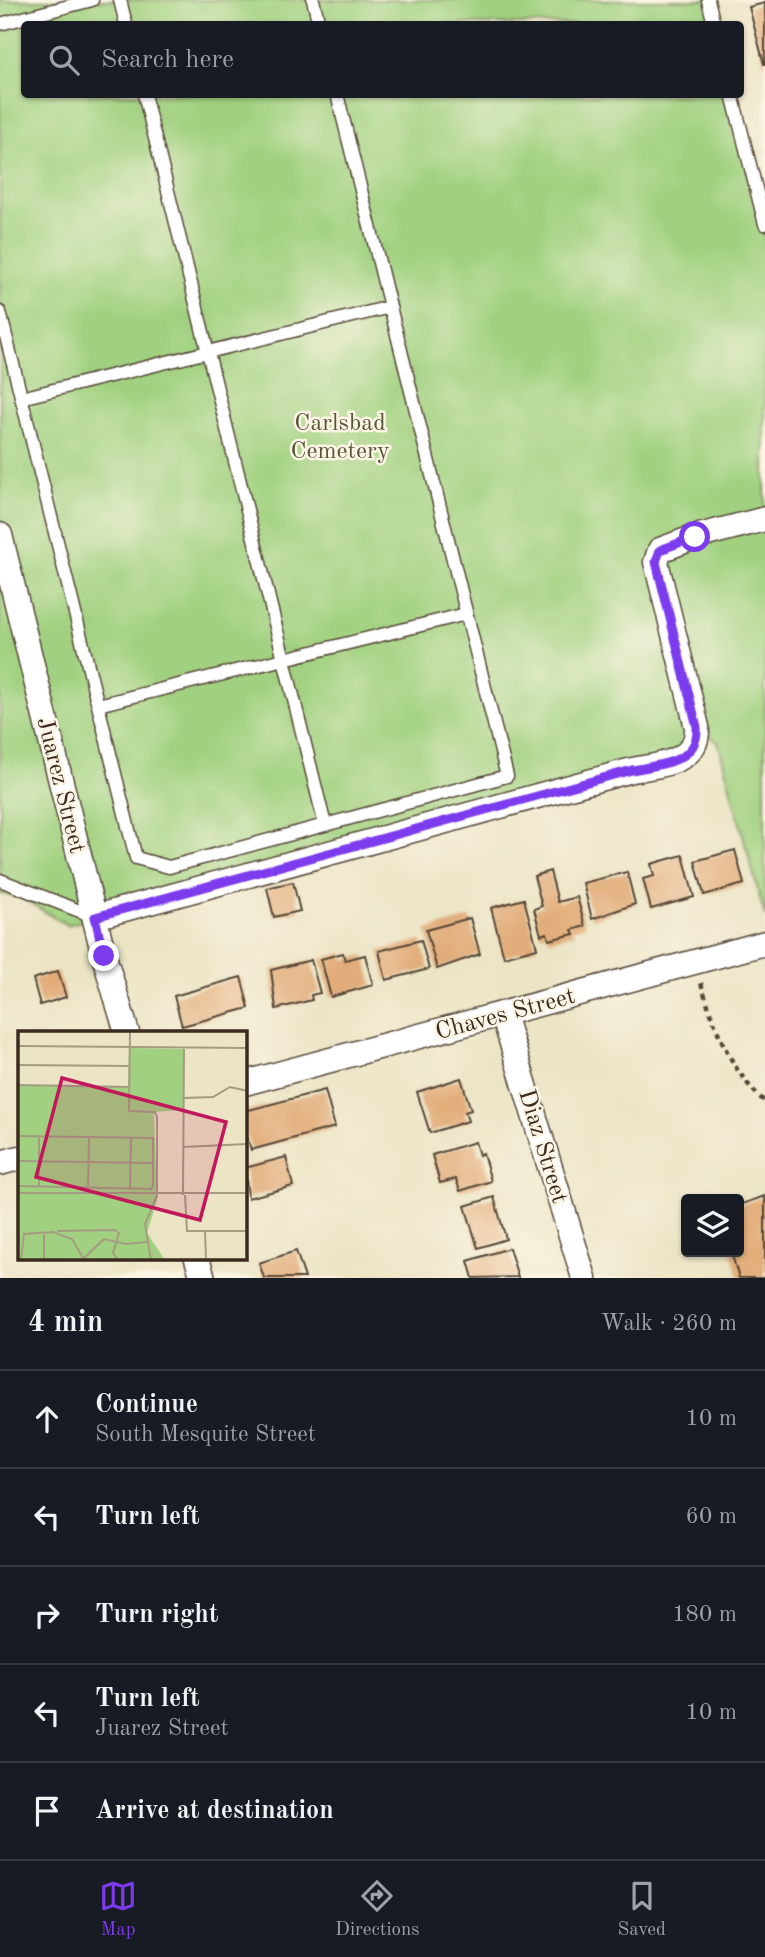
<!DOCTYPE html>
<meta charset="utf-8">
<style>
body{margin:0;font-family:"Old Standard TT",serif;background:#242831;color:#f1f3f6}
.controls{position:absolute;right:21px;bottom:21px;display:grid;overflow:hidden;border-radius:7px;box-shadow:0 2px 5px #0004}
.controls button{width:63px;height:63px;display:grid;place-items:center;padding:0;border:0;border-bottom:2px solid #363941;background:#171b24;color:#f1f3f6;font:35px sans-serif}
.stop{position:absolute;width:21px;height:21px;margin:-16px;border:5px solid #7c3aed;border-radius:50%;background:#fff}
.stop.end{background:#7c3aed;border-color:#fff;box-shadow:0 2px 7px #0008}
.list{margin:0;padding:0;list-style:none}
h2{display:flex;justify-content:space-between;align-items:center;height:91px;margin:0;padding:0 28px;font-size:30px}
h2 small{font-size:23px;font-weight:400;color:#9ea1a6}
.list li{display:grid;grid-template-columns:46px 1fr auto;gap:21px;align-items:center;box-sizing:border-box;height:98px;padding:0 28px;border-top:2px solid #363941}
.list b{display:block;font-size:26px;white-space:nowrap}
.list p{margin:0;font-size:23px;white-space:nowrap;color:#9ea1a6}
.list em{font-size:23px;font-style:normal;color:#9ea1a6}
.icon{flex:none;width:38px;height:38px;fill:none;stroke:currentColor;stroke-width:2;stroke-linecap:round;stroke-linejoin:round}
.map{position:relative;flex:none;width:765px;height:1278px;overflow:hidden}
.search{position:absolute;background:#171b24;box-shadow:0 2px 5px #0004;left:21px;right:21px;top:21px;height:77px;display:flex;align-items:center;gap:18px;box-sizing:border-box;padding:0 24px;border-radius:7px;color:#9ea1a6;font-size:26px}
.sheet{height:581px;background:#171b24}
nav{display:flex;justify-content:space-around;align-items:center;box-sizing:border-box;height:98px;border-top:2px solid #363941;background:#171b24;font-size:19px;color:#9ea1a6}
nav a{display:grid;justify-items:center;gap:4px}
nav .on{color:#7c3aed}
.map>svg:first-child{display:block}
</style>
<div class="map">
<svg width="765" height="1278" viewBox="0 0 765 1278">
<rect width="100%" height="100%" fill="#fcf5e5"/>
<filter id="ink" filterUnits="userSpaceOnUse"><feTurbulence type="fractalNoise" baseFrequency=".0143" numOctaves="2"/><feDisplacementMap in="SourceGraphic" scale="14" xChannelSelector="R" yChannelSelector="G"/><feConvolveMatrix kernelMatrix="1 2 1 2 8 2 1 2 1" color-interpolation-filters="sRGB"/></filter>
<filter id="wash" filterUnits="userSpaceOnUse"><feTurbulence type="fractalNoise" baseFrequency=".00686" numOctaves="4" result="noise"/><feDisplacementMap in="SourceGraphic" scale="28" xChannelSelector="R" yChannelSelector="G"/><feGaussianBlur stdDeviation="1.57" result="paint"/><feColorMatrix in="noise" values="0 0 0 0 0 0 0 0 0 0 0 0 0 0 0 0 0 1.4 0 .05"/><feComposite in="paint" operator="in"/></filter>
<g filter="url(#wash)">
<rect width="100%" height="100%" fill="#ebe4c5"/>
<path fill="#a1d180" stroke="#6e7e4f" stroke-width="2" d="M0,0H708L714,24H24V94L732,95L765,224V917L718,742L697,727V739L632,770L67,925L20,897L0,894Z"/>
<g id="blocks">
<path fill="#e2ad7a" d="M765,3V64H764L749,7Z
M735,850L744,884L704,895L695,861Z
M683,855L694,897L651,909L643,879L654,876L651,864Z
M550,871L558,902L577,897L585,926L572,930L574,934L549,940L547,933L541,935L534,909L542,906L534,876Z
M627,872L635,904L592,919L583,883Z
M293,882L300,911L274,917L267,888Z
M524,899L537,948L504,957L491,908Z
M470,918L480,954L437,969L426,930Z
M421,940L429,969L386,980L379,951Z
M343,953L345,960L365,955L373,985L331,997L321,959Z
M311,960L320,993L311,995L312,1000L276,1009L271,970Z
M58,971L66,997L40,1005L33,979Z
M241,977L249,1008L182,1026L174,996Z
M461,1078L471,1110L465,1112L468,1121L430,1133L417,1092Z
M325,1090L335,1127L251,1150L245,1129V1111Z
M475,1142L479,1155L483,1153L491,1181L460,1191L456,1179L440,1183L432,1155Z
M286,1157L293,1186L248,1198L245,1168Z
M765,1196V1278H739L731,1252H739V1205Z
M494,1197L506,1239L478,1248L465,1206Z
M509,1248L518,1277L473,1278L468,1261Z
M296,1251L305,1278H264L259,1263Z"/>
</g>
</g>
<g filter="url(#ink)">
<use href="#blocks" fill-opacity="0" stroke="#554637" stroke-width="2"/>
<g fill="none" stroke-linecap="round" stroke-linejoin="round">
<defs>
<path id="lane" d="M120,0L126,24
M313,0L319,24
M708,0L714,24
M0,24L92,0
M144,94L325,825
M732,94L765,224
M0,312L136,858L169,867L507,776L337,94
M21,398L390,307
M98,705L466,614
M0,880L95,917"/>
<path id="street" d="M0,535L104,956L127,1033
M95,917L632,770C659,765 699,763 697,727L656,562L660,550L695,537L765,519
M503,1014L584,1278
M245,1083L765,943
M0,1163L19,1158
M197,1259L203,1278"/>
</defs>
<use href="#lane" stroke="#554637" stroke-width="15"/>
<use href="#street" stroke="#554637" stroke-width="27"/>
<path stroke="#554637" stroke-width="4.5" stroke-dasharray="5 5" stroke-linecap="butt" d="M701,983C715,1028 729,1069 765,1102"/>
<use href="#lane" stroke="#fff" stroke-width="12"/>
<use href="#street" stroke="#fff" stroke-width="24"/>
</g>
</g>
<g fill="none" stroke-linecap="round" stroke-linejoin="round" filter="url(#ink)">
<path stroke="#7c3aed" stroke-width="9" d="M104,956L95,917L632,770C659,765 699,763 697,727L656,562L660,550L695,537"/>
</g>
<g text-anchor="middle" stroke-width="5" stroke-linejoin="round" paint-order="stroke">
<g font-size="24" fill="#545436" stroke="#fcf5e5">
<text x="340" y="430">Carlsbad<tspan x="340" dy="28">Cemetery</tspan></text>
</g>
<g font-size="24" fill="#3b2a1e" stroke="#fcf5e5">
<text transform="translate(62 785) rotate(76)" y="8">Juarez Street</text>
<text transform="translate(505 1013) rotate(-15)" y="8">Chaves Street</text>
<text transform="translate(544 1146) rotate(73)" y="8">Diaz Street</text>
</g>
</g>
<g transform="translate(18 1031)">
<rect width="229" height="229" fill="#ebe4c5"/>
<path d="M111,17L166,18L165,79L136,81L139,169L129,202L147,229H0V54L110,55Z" fill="#a1d180"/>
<path fill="none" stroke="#a59a82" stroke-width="2" d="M112,0L111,80L137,81L139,86V165L127,193L133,229M0,15L230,17M0,34L111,35M0,54L111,56M165,67L195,66L212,56L230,60M0,105L135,107V154L133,158L0,155M165,116L230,113M0,130L135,132M21,156V105M70,156L71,106M112,157L113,107M0,162H230M165,164L166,18M167,164L169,200H230M39,200L97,199L101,202L95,222L100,229M187,200L188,229M26,203V229M65,228L86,208L108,213L130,211M3,229L6,203L35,201L54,208L65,227"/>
<path fill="#c2185b" fill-opacity="0.15" stroke="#c2185b" stroke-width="3.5" d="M44,47L208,91L182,189L18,146Z"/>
<rect width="229" height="229" fill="none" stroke="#3b2a1e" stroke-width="3.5"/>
</g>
</svg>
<div class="controls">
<button><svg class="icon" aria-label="layers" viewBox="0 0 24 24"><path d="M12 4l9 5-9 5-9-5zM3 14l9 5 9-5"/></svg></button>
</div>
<div class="stop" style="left:695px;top:537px"></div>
<div class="stop end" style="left:104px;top:956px"></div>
<div class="search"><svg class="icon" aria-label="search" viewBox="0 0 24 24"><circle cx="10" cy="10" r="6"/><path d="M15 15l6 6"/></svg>Search here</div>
</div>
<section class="sheet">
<h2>4 min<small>Walk · 260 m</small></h2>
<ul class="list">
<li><svg class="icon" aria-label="ahead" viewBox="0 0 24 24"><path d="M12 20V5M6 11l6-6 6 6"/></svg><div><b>Continue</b><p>South Mesquite Street</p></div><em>10 m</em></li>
<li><svg class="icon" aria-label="left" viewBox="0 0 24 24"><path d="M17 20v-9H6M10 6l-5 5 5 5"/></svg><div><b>Turn left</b></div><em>60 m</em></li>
<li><svg class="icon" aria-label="right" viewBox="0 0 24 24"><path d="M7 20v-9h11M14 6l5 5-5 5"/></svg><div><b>Turn right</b></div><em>180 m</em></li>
<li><svg class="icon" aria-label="left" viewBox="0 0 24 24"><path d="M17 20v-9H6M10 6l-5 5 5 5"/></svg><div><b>Turn left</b><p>Juarez Street</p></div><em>10 m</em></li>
<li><svg class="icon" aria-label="arrive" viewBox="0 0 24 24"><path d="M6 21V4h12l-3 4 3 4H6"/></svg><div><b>Arrive at destination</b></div></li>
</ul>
</section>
<nav>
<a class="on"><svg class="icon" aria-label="map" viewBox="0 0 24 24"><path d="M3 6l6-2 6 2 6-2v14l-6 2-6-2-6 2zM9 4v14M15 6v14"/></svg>Map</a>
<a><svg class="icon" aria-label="directions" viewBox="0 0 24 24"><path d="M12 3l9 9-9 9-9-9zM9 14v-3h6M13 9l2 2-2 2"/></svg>Directions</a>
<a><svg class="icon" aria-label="saved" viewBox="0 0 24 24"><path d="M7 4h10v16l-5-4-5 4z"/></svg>Saved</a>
</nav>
